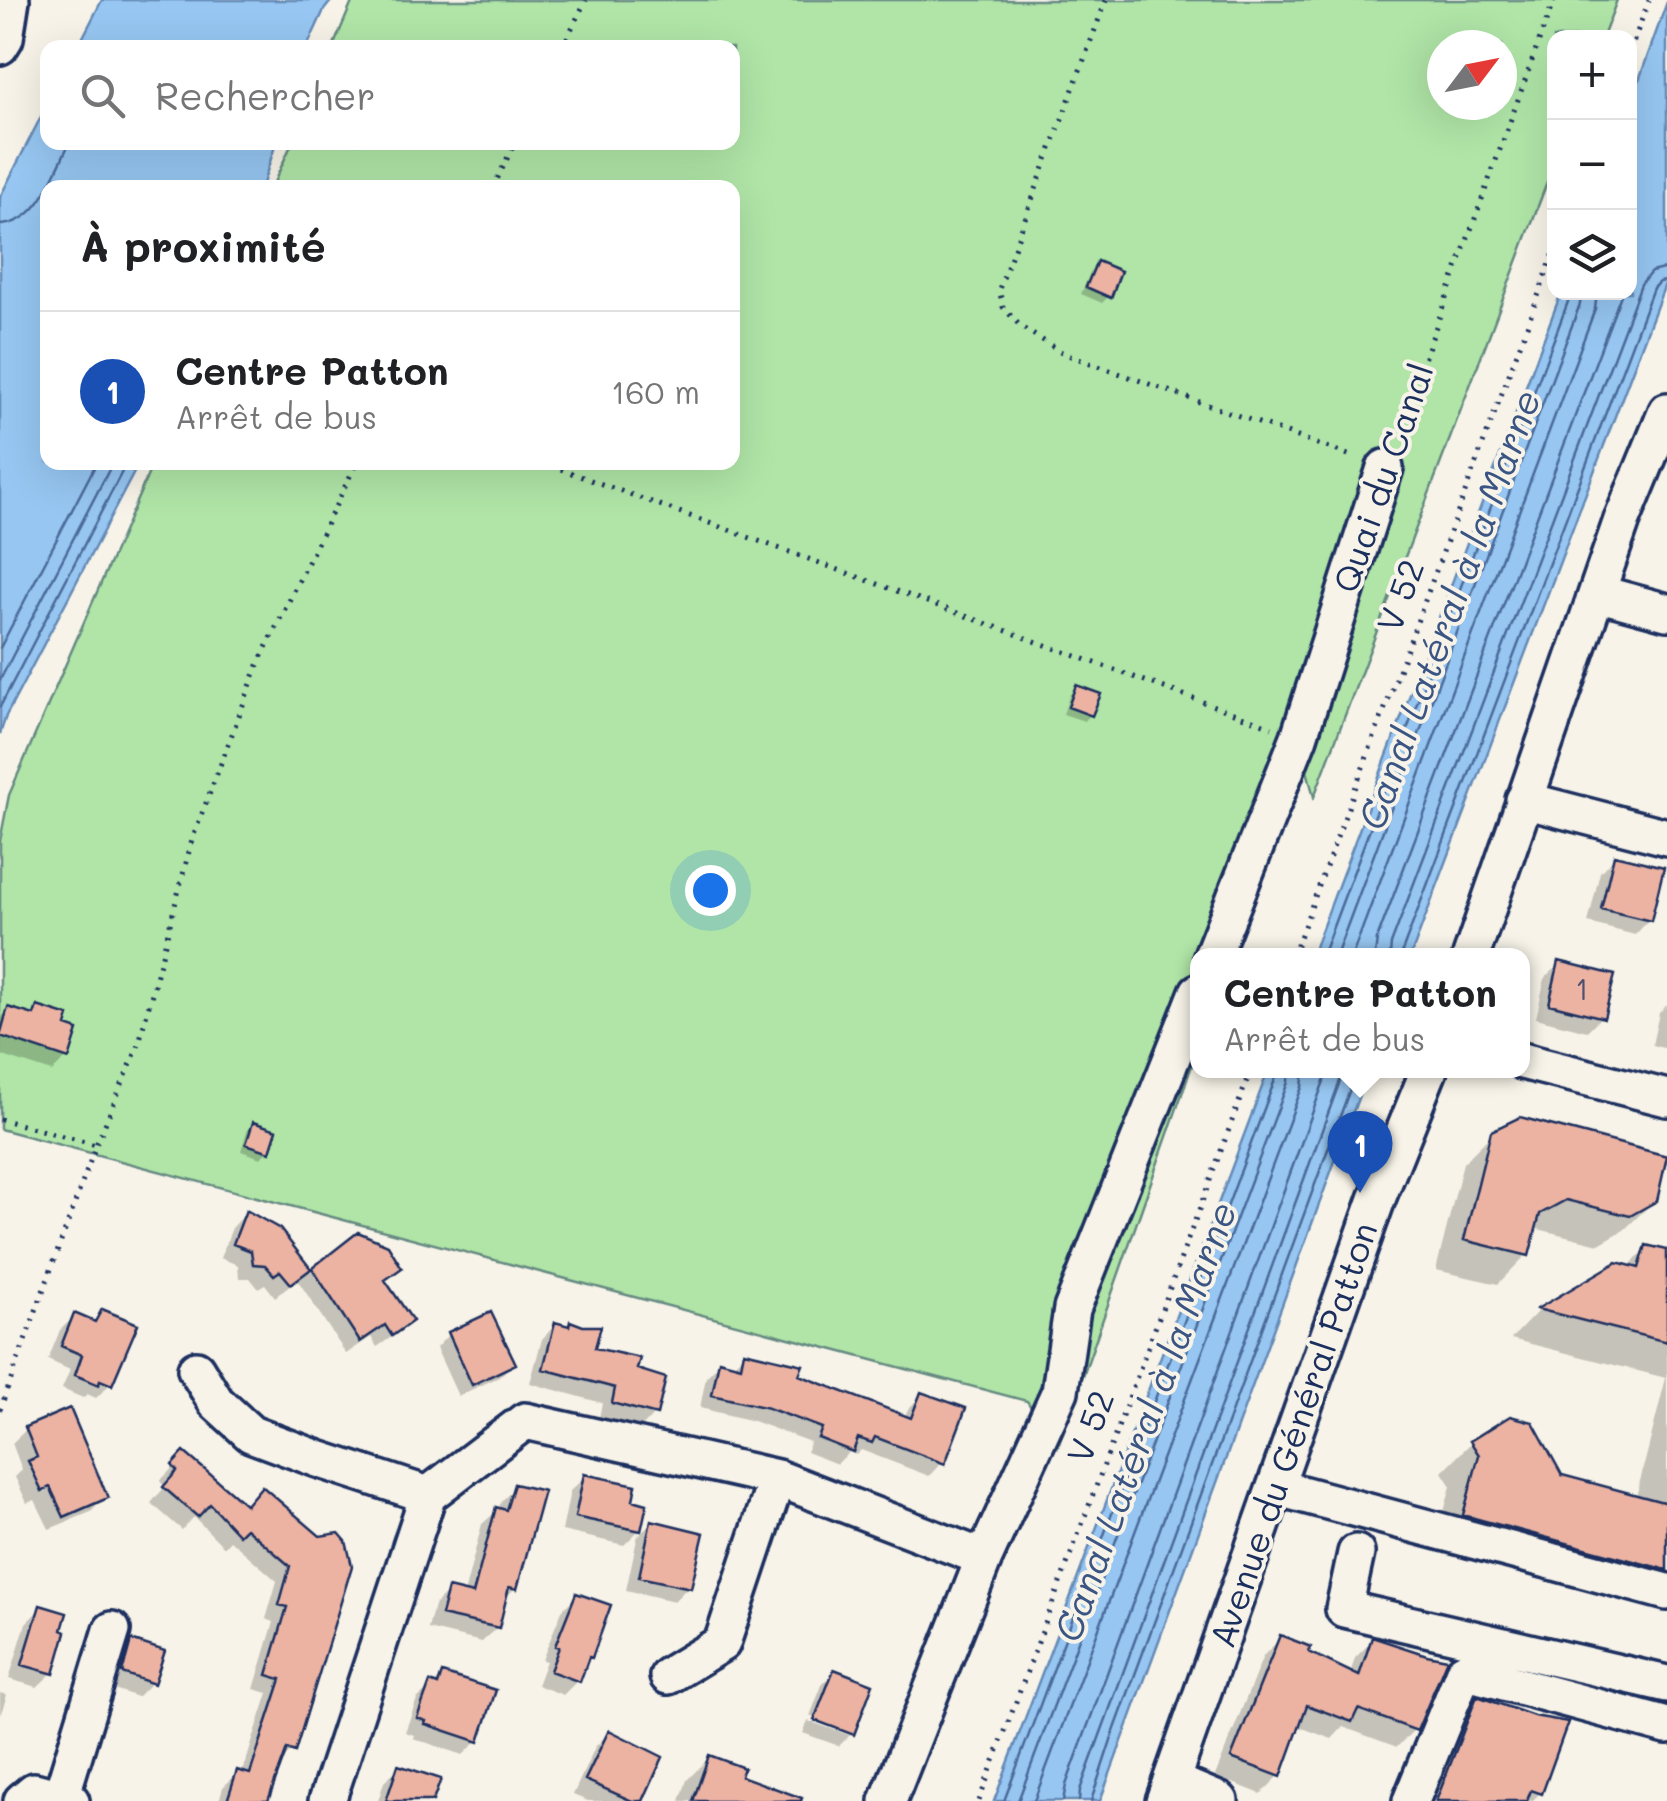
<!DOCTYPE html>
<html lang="fr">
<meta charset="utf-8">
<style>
body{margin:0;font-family:Mali,sans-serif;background:#f2f2f2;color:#202124}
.controls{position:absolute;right:30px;top:30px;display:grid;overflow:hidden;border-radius:20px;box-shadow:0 10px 40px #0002}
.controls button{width:90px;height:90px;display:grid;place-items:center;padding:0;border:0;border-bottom:2px solid #e0e0e0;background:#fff;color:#202124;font:50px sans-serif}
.compass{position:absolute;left:1427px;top:30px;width:90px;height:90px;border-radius:50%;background:#fff;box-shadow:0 10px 40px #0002;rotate:58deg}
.you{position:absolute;left:710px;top:890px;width:35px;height:35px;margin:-25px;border:8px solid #fff;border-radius:50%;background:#1a73e8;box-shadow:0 0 0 15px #1a73e833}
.badge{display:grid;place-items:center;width:65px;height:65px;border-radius:50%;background:#d1495b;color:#fff;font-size:32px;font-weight:700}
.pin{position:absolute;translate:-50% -82px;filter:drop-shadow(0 2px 5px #0008)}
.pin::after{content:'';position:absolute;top:52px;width:35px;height:30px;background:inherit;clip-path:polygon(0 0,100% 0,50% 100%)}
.popup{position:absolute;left:1190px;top:948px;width:340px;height:130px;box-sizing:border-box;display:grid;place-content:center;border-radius:20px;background:#fff;filter:drop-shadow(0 2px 8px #0005);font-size:32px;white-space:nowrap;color:#757577}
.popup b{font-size:38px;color:#202124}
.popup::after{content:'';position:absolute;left:50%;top:100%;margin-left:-20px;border:20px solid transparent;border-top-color:#fff}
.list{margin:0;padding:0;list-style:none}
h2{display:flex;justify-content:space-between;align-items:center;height:130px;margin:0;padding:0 40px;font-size:42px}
h2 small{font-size:32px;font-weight:400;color:#757577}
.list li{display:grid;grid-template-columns:65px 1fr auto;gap:30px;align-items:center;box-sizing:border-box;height:160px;padding:0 40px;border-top:2px solid #e0e0e0}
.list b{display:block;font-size:38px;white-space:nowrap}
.list p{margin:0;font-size:32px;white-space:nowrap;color:#757577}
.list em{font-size:32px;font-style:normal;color:#757577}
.icon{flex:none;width:55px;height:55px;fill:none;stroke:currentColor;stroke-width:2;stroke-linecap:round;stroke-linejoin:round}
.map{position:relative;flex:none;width:1667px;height:1801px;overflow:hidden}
.search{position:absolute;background:#fff;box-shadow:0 10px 40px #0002;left:40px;top:40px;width:700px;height:110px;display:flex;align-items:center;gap:25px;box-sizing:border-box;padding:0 35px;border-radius:20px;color:#757577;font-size:38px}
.panel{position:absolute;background:#fff;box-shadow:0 10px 40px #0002;left:40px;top:180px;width:700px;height:290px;border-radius:20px}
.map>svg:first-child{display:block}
</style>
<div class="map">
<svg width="1667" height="1801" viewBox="0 0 1667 1801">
<rect width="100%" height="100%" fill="#f7f3e8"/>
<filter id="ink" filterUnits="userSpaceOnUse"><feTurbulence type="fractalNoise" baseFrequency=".01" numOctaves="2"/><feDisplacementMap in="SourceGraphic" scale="20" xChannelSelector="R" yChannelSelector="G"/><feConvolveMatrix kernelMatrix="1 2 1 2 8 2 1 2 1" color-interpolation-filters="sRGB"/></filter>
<g filter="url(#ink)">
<path fill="#b0e5a7" stroke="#668a82" stroke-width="2.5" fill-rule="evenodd" d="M353,0H1617L1603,37L1554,38V164L1314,797L1299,740L1231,955L1198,956L1197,1051L1058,1447L1027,1401L0,1129V841L9,795L153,463L732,462V188L272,187L292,143L732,142V48L333,47ZM1442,45H1502V105H1442Z"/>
<path fill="#96c6f1" stroke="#658ab6" stroke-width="2.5" d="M102,0H332L324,10L307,47H78Z
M1667,2V279L1411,955H1312L1561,293L1630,292V105Z
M47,105L48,142L276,143L262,187L48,188V462L139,463L6,716L0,734V197Z
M1268,1071H1368L1100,1801H994Z"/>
<path fill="#0003" d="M1097,264L1109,296L1102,303L1081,294L1091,270Z
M1077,687L1090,715L1084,721L1063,714L1070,694Z
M1614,858L1649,920L1635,935L1588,923L1600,872Z
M1560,964L1602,1016L1587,1031L1536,1018L1545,978Z
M1667,1005V1049L1652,1045L1659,1013Z
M38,1009L67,1057L52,1072L0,1055V1018L9,1010L30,1017Z
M254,1124L267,1151L261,1158L241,1151L247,1131Z
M1493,1133L1655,1200L1624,1230L1599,1244L1534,1228L1527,1254L1498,1284L1436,1270L1463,1163Z
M246,1213L278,1231L311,1272L358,1235L399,1268L384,1283L410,1320L396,1334L377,1347L371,1337L346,1354L297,1279L275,1297L265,1284L258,1288L250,1278H239L238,1265L220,1258L232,1228Z
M1647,1248L1667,1253V1609L1435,1545L1451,1486L1442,1472L1471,1443L1510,1418L1560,1478L1636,1497L1666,1378L1511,1339L1538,1311L1617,1264L1628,1267Z
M102,1312L110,1384L96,1398L87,1394L83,1398L62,1389L70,1370L48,1360L60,1330L75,1316L91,1323Z
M556,1324L567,1328L570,1324L592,1350L634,1371L654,1414L640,1429L599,1418L602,1403L530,1383L542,1339Z
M449,1334L513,1364L499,1377L458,1396L436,1348Z
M745,1353L796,1377L904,1418L908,1409L922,1395L942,1462L929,1476L861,1450L856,1455L849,1452L837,1464L806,1452L810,1442L753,1421L700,1408L706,1377L720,1363L732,1366Z
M27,1429L105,1497L91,1512L49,1529L35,1500L27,1503L15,1477L22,1470L12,1443Z
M184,1456L245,1508L320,1539L292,1750L279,1764L266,1801H219L223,1787L238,1773L242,1774L268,1693L254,1689L274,1622L266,1619L277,1581L230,1540L224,1547L194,1517L182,1530L151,1503L165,1487L160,1481Z
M585,1477L631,1502L644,1505L638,1537L651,1523L688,1587L674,1601L626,1590L639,1530L624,1545L562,1531L570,1491Z
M515,1487V1588L503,1600L497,1627L482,1642L428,1629L434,1605L449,1591L464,1594L482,1524L498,1510L501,1502Z
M576,1596L590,1657L584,1663L578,1680L563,1695L537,1685L546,1661L542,1660L562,1610Z
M41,1608L52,1673L37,1687L9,1679L26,1623Z
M1281,1638L1306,1653L1350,1674L1355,1658L1373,1640L1415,1729L1397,1747L1343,1727L1332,1739L1297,1726L1279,1776L1261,1794L1215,1776L1263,1656Z
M132,1642L152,1682L137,1697L109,1687L117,1657Z
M834,1672L852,1733L839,1746L803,1733L808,1721L849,1735V1730L810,1716L822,1685Z
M443,1676L477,1741L463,1755L413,1738L414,1735L405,1732L417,1699Z
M0,1693L7,1695L0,1717Z
M1477,1699L1540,1793L1532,1801H1427L1458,1718Z
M609,1733L640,1801H588L573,1795L595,1747Z
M709,1758L780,1801H680L687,1780Z
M399,1768L430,1801H378L384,1782Z"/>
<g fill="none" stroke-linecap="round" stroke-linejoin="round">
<path stroke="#4c6b99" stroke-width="2.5" d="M0,225C40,224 54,173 70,142
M0,648L97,462
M0,680L113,462
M0,707L127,462
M1322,956L1569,299V292
M1336,956L1580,304L1582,292
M1352,956L1595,309L1597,292
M1375,956L1377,939L1622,292
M1390,956L1391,944L1641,284L1651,272L1667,268
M1402,956L1403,949L1653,288L1659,282L1667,281
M1004,1801L1276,1077L1277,1070
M1018,1801L1288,1082L1289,1070
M1034,1801L1302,1087L1304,1070
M1063,1801L1066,1785L1328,1070
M1079,1801L1080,1790L1344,1070
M1091,1801L1112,1737L1357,1070"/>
</g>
<path fill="#ecb3a3" stroke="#1b2f5e" stroke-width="2.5" d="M1097,261L1121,271L1111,298L1086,287Z
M1076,685L1101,694L1092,716L1068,707Z
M1614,855L1664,867L1651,921L1601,909Z
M1559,961L1615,975L1604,1018L1549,1004Z
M37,1006L69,1016L66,1026L78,1030L69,1059L0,1036L8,1007L34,1015Z
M1520,1117L1667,1156L1657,1201L1630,1216L1566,1200L1540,1214L1529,1256L1464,1240L1491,1131Z
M253,1122L277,1130L270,1152L246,1144Z
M246,1210L280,1229L311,1269L291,1284L280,1271L274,1275L265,1265L253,1264L251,1251L233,1244Z
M358,1232L388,1245L402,1268L385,1280L413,1321L392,1336L385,1325L360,1342L312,1268Z
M1646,1245L1667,1250V1342L1537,1309L1617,1262L1639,1268Z
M102,1309L138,1324L112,1385L100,1380L99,1385L75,1375L82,1355L61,1346L74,1313L95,1322Z
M491,1312L516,1364L472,1385L448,1332Z
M570,1321L583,1326H601L595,1348L640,1358L637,1369L666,1378L657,1415L612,1403L615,1388L543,1369L555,1322L569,1326Z
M744,1351L803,1365L799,1375L911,1418L921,1392L966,1408L945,1464L875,1437L872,1443L858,1438L853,1452L818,1438L822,1428L768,1408L712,1395L719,1360L741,1366Z
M70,1408L108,1498L64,1517L50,1487L42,1491L28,1461L37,1457L25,1427Z
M1510,1416L1533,1422L1562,1475L1667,1503V1570L1463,1515L1479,1455L1470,1441Z
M184,1452L246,1505L262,1486L320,1536L339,1533L346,1541L352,1566L295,1752L287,1749L268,1801H227L237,1770L250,1774L281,1679L267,1675L287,1607L279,1605L290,1566L246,1528L239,1535L210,1504L198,1517L163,1487L177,1471L172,1465Z
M584,1474L636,1485L633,1500L647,1504L641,1531L575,1517Z
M514,1484L544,1491L517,1589L509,1587L499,1628L441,1615L448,1588L473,1594L496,1507L506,1510Z
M651,1520L704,1533L691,1588L639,1577Z
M576,1593L611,1605L592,1658L589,1657L580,1682L550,1671L559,1647L555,1646Z
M40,1605L67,1613L62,1630L66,1632L54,1674L22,1665Z
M1280,1635L1311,1647L1309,1652L1359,1676L1372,1637L1427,1655L1447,1659L1417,1731L1358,1709L1352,1722L1307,1705L1281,1777L1231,1758Z
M131,1640L165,1651L154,1684L122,1673Z
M834,1669L873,1684L854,1735L814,1720Z
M442,1673L496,1690L479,1742L425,1724L426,1721L417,1718L430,1682L438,1685Z
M1477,1696L1534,1716L1568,1722L1542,1794L1531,1790L1527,1801H1436Z
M609,1730L663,1757L643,1801H632L585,1780Z
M709,1755L744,1768L741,1776L802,1798L801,1801H693Z
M398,1765L441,1779L433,1801H386Z"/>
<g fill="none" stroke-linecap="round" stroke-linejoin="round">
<defs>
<path id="minor" d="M0,46L5,38L11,0
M1597,593L1667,612
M1524,800L1667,837
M1212,956L1299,737L1385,468
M1471,956L1622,520L1667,411
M1522,1061L1667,1098
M196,1369L216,1402L251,1434L318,1459L428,1495L525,1421L777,1478L984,1558
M1275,1487L1667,1592
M1356,1553L1344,1609L1667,1684
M668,1676L722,1643L777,1478
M1172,1781L1220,1801
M61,1797L112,1630
M22,1801L34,1791L71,1801
M327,1801L428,1495
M888,1801L984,1558L1060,1391L1072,1309L1198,992
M1164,1801L1377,1199L1429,1070
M1411,1801L1464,1671L1667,1726"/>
</defs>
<use href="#minor" stroke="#1b2f5e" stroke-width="42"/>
<path stroke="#1b2f5e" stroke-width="5" stroke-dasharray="2.5 8" stroke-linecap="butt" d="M1106,0L999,289L1003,307L1021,327L1065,354L1354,457
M562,48L586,0
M1630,51L1649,0
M493,188L515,142
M1396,437L1554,0
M541,462L1272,727
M1293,956L1554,253
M0,1119L96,1145
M0,1410L96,1145L138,1047L192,840L260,660L357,462
M979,1801L1251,1070"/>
<use href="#minor" stroke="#f7f3e8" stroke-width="35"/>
</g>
</g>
<g text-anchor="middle" stroke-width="8" stroke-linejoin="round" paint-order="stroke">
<g font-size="30" fill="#4f506f">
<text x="1582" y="1000">1</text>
</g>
<g font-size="35" fill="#1b2f5e" stroke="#f7f3e8">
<text transform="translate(1384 478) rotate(-71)" y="12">Quai du Canal</text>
<text transform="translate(1401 596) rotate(-70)" y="12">V 52</text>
<text transform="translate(1091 1427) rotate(-70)" y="12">V 52</text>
<text transform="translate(1294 1435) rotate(-71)" y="12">Avenue du Général Patton</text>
</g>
<g font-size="38" font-style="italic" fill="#3a5583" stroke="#f7f3e8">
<text transform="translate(1450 610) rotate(-70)" y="13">Canal Latéral à la Marne</text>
<text transform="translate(1146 1422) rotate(-70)" y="13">Canal Latéral à la Marne</text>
</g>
</g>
</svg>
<div class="controls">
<button>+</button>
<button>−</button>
<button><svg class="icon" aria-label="layers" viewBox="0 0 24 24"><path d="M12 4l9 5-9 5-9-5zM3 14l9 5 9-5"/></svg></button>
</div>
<svg class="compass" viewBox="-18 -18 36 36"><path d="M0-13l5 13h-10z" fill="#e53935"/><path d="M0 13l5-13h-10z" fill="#757577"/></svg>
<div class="you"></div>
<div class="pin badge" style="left:1360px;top:1193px;background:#1a4fb4">1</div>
<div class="popup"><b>Centre Patton</b>Arrêt de bus</div>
<div class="search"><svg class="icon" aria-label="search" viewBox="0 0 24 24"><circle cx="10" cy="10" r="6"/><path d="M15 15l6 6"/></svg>Rechercher</div>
<section class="panel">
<h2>À proximité<small></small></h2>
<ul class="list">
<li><span class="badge" style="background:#1a4fb4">1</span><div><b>Centre Patton</b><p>Arrêt de bus</p></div><em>160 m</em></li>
</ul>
</section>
</div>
